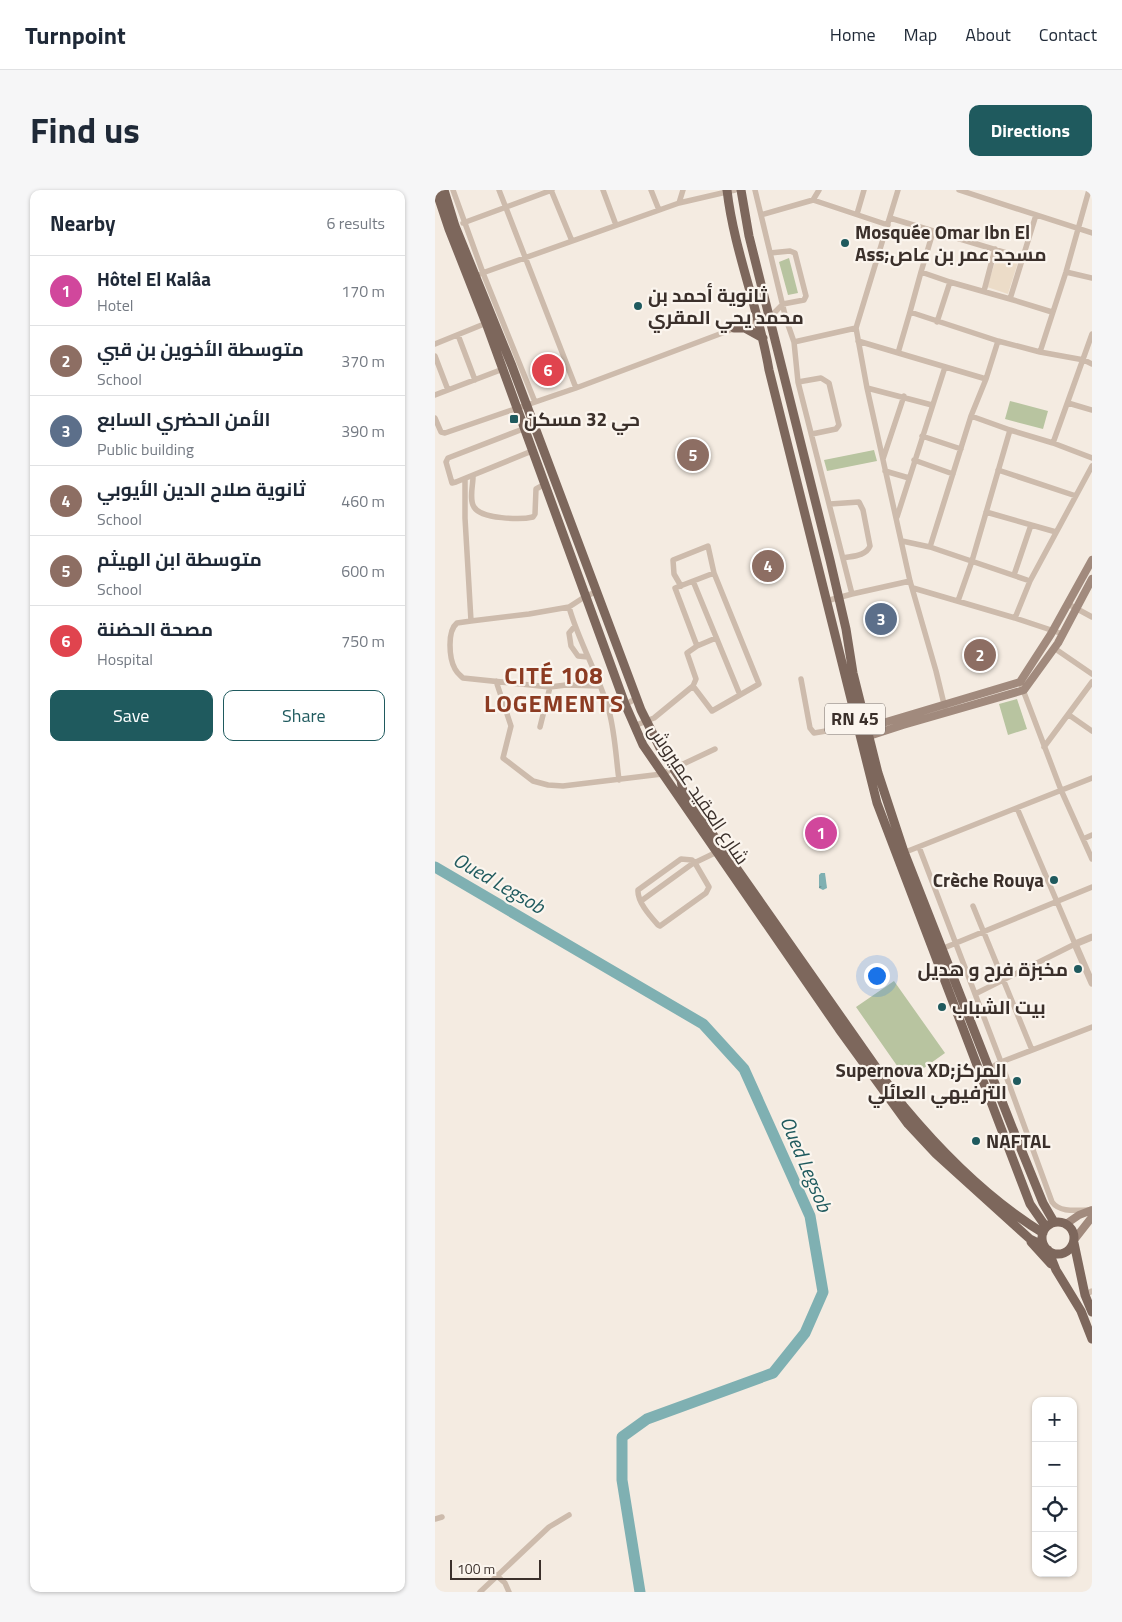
<!DOCTYPE html>
<meta charset="utf-8">
<style>
body{margin:0;font-family:"Titillium Web",Cairo,sans-serif;background:#f6f6f7;color:#1f2937}
.controls{position:absolute;right:15px;bottom:15px;display:grid;overflow:hidden;border-radius:10px;box-shadow:0 1px 4px #0004}
.controls button{width:45px;height:45px;display:grid;place-items:center;padding:0;border:0;border-bottom:1px solid #e0e1e3;background:#fff;color:#1f2937;font:25px sans-serif}
.scale{position:absolute;left:15px;bottom:12px;width:91px;box-sizing:border-box;padding-left:5px;border:2px solid #3b302b;border-top:0;font-size:14px;line-height:18px;white-space:nowrap;color:#3b302b;-webkit-text-stroke:4px #fbf5ee;paint-order:stroke}
.you{position:absolute;left:441px;top:785px;width:18px;height:18px;margin:-12px;border:4px solid #fff;border-radius:50%;background:#1a73e8;box-shadow:0 0 0 8px #1a73e833}
.badge{display:grid;place-items:center;width:32px;height:32px;border-radius:50%;background:#1f5a5e;color:#fff;font-size:16px;font-weight:700}
.pin{position:absolute;translate:-50% -50%;border:2px solid #fff;box-shadow:0 1px 5px #0006}
.list{margin:0;padding:0;list-style:none}
h2{display:flex;justify-content:space-between;align-items:center;height:65px;margin:0;padding:0 20px;font-size:21px}
h2 small{font-size:16px;font-weight:400;color:#747a83}
.list li{display:grid;grid-template-columns:32px 1fr auto;gap:15px;align-items:center;box-sizing:border-box;height:70px;padding:0 20px;border-top:1px solid #e0e1e3}
.list b{display:block;font-size:19px;white-space:nowrap}
.list p{margin:0;font-size:16px;white-space:nowrap;color:#747a83}
.list em{font-size:16px;font-style:normal;color:#747a83}
.actions{display:flex;gap:10px;padding:15px 20px}
.actions a{flex:1;padding:11px 0;border:1px solid #1f5a5e;border-radius:10px;text-align:center;font-size:18px;color:#1f5a5e}
.actions .main{background:#1f5a5e;color:#fff}
.icon{flex:none;width:28px;height:28px;fill:none;stroke:currentColor;stroke-width:2;stroke-linecap:round;stroke-linejoin:round}
.map{position:relative;flex:none;width:657px;height:1402px;overflow:hidden;border-radius:10px}
header{display:flex;align-items:center;gap:30px;box-sizing:border-box;height:70px;padding:0 25px;background:#fff;border-bottom:1px solid #e0e1e3}
header strong{font-size:24px}
nav{display:flex;gap:28px;margin-inline-start:auto;font-size:18px}
.intro{display:flex;align-items:center;justify-content:space-between;box-sizing:border-box;height:120px;padding:0 30px}
h1{margin:0;font-size:35px}
.button{padding:12px 22px;border-radius:10px;background:#1f5a5e;color:#fff;font-size:18px;font-weight:700}
main{display:flex;gap:30px;padding:0 30px}
aside{flex:1;background:#fff;border-radius:10px;box-shadow:0 1px 4px #0004}
.map>svg:first-child{display:block}
</style>
<header>
<strong>Turnpoint</strong>
<nav><a>Home</a><a>Map</a><a>About</a><a>Contact</a></nav>
</header>
<div class="intro"><h1>Find us</h1><a class="button">Directions</a></div>
<main>
<aside>
<h2>Nearby<small>6 results</small></h2>
<ul class="list">
<li><span class="badge" style="background:#d1479c">1</span><div><b>Hôtel El Kalâa</b><p>Hotel</p></div><em>170 m</em></li>
<li><span class="badge" style="background:#8d6e63">2</span><div><b>متوسطة الأخوين بن قبي</b><p>School</p></div><em>370 m</em></li>
<li><span class="badge" style="background:#5c6f8a">3</span><div><b>الأمن الحضري السابع</b><p>Public building</p></div><em>390 m</em></li>
<li><span class="badge" style="background:#8d6e63">4</span><div><b>ثانوية صلاح الدين الأيوبي</b><p>School</p></div><em>460 m</em></li>
<li><span class="badge" style="background:#8d6e63">5</span><div><b>متوسطة ابن الهيثم</b><p>School</p></div><em>600 m</em></li>
<li><span class="badge" style="background:#e0444e">6</span><div><b>مصحة الحضنة</b><p>Hospital</p></div><em>750 m</em></li>
</ul>
<div class="actions"><a class="main">Save</a><a>Share</a></div>
</aside>
<div class="map">
<svg width="657" height="1402" viewBox="0 0 657 1402">
<defs>
<pattern id="water-ripples" width="26" height="14" patternUnits="userSpaceOnUse" patternTransform="scale(1.25)"><rect width="26" height="14" fill="#7fb0b2"/><path d="M2 4q2-2 4 0t4 0M15 11q2-2 4 0t4 0" fill="none" stroke="#699091"/></pattern>
</defs>
<rect width="100%" height="100%" fill="#f4ebe1"/>
<path fill="#b8c4a0" d="M354,68L363,103L353,105L344,72Z
M575,211L613,221L608,239L570,229Z
M439,260L442,271L392,281L389,270Z
M582,509L592,539L573,545L564,514Z
M459,791L510,863L472,890L421,817Z"/>
<path fill="#ecdcc8" d="M563,63L584,69L573,104L552,97Z"/>
<path fill="url(#water-ripples)" d="M386,683H390L392,698L388,700L384,698V685Z"/>
<g fill="none" stroke-linecap="round" stroke-linejoin="round">
<path stroke="#7fb0b2" stroke-width="11" d="M0,677L268,834L309,879L375,1026L388,1102L370,1143L338,1183L212,1229L187,1247V1290L205,1402"/>
<path stroke="#cdbbac" stroke-width="5.5" d="M18,0L48,83L100,212
M64,0L141,198
M116,0L137,51
M168,0L181,35
M216,0L224,20
M320,0L351,129L359,152L363,192L417,404
M463,0L421,138L432,198L475,391L501,481L510,518
M524,0L657,43
M378,10L384,0
M244,13L248,0
M422,24L429,0
M326,25L378,10L453,35
M455,28L588,68
M28,33L117,0
M486,82L498,42
M631,82L657,88
M39,86L244,13L300,0
M549,101L560,59
M575,109L617,122
M475,122L486,82L515,92L575,109L601,25
M335,127L348,114L369,110L371,106L360,63L355,61L335,63
M502,132L515,92
M23,145L40,190
M423,151L551,189L536,226L495,357L595,391
M359,152L421,138
M0,154L54,132
M605,162L649,170L657,174
M463,163L475,122L563,151L605,162L631,82L654,0
M0,166L13,200
M551,189L563,151
M363,192L386,188L394,193L404,235L401,239L377,244
M432,198L497,215
M0,205L68,179
M633,213L657,220
M536,226L575,240
M0,228L6,242L10,243L141,198L322,130L335,127L351,129
M88,239L13,268L11,272L17,293L21,292L97,261
M487,246L526,259
M618,253L657,268
M448,269L469,206
M479,270L518,284
M563,280L641,306
M450,281L474,288
M38,287C38,296 34,309 39,317C46,329 86,330 98,327L100,324L101,299L110,294
M30,289V328L36,431L94,424L134,417L151,406L161,402
M395,314L424,312L428,320L435,356C431,366 418,366 408,368
M551,322L621,342
M462,327L510,177
M467,351L495,357
M579,385L596,335
M258,391L305,505
M246,396L239,384L238,370L273,356L279,383L324,494L277,521L258,496L261,489L252,463L262,456L281,448
M478,398L580,428L628,444
M391,411L417,404L475,391
M523,411L537,371L575,240L618,253L657,144
M633,414L657,427
M134,417C144,453 164,485 174,521C180,543 181,568 184,590
M580,428L595,391L657,276
M36,431L22,433C12,441 14,468 20,479C22,483 25,485 28,488L115,497L131,495L165,496
M140,436L134,443L136,456L143,466L153,467
M262,456L240,398L279,383
M619,458L657,484
M366,489L375,538L379,543L391,541L421,524
M61,491L76,536L68,568L98,591L113,595L128,596L227,584L280,559
M585,492L626,600L657,669
M172,515L184,518L202,508
M634,525L657,541
M199,536L219,528L258,496
M105,537L115,497
M609,557L657,492
M648,649L657,645
M484,657L566,872L617,1012C625,1023 642,1020 655,1020
M468,663L657,588
M246,669L257,670L260,673L274,697L271,703L225,736L223,735C216,727 202,712 203,700Z
M206,711L257,674L284,661
M538,716L597,860
M504,760L657,697
M540,804L640,754L582,618
M554,879L566,872L657,837
M650,1105L657,1101
M0,1329L7,1327
M61,1385L70,1393L74,1402
M45,1402L114,1337L134,1325"/>
<path stroke="#cdbbac" stroke-width="7" d="M657,747L640,754L657,793"/>
<path stroke="#a18a7d" stroke-width="8" d="M431,538L585,492L616,444L657,370
M434,546L468,535L589,500L623,453L657,389
M631,1034L644,1025L657,1020
M639,1050L657,1027"/>
<path stroke="#7d675c" stroke-width="9" d="M1,0L14,39L51,133L190,514L208,555L404,839L473,934L501,964L595,1049L609,1056
M9,0L20,36L77,176L206,520L225,558L246,590L248,602L469,917C509,965 554,1010 608,1043
M292,0C299,61 324,119 334,180L442,613L595,1014L611,1037
M306,0L314,46L395,370L411,439L418,483L443,583L469,662L579,942L608,1013L619,1032
M299,138H310L328,148
M607 1048a16 16 0 1 1 32 0a16 16 0 1 1-32 0Z
M596,1052L616,1074
M639,1053L650,1105L657,1122
M613,1060L621,1080L646,1121L657,1149"/>
</g>
<g fill="#1f5a5e" stroke="#fbf5ee" stroke-width="2">
<circle cx="410" cy="53" r="5"/>
<circle cx="203" cy="116" r="5"/>
<rect x="74" y="224" width="10" height="10" rx="2.5"/>
<circle cx="619" cy="690" r="5"/>
<circle cx="643" cy="779" r="5"/>
<circle cx="507" cy="817" r="5"/>
<circle cx="582" cy="891" r="5"/>
<circle cx="541" cy="951" r="5"/>
</g>
<g text-anchor="middle" stroke-width="4.5" stroke-linejoin="round" paint-order="stroke">
<rect fill="#fbf5ee" stroke="#756b66" stroke-width="1" x="390" y="513.5" width="60" height="31" rx="4"/>
<g font-size="18" font-weight="bold" fill="#3b302b">
<text x="420" y="535">RN 45</text>
</g>
<g font-size="19" font-weight="bold" fill="#3b302b" stroke="#fbf5ee" text-anchor="start">
<text x="420" y="49">Mosquée Omar Ibn El<tspan x="420" dy="22">Ass;مسجد عمر بن عاص</tspan></text>
<text x="213" y="112">ثانوية أحمد بن<tspan x="213" dy="22">محمد يحي المقري</tspan></text>
<text x="89" y="236">حي 32 مسكن</text>
<text x="609" y="697" text-anchor="end">Crèche Rouya</text>
<text x="633" y="786" text-anchor="end">مخبزة فرح و هديل</text>
<text x="517" y="824">بيت الشباب</text>
<text x="572" y="887" text-anchor="end">Supernova XD;المركز<tspan x="572" dy="22">الترفيهي العائلي</tspan></text>
<text x="551" y="958">NAFTAL</text>
</g>
<g font-size="19" fill="#3b302b" stroke="#fbf5ee">
<text transform="translate(264 604) rotate(56)" y="7">شارع العقيد عميروش</text>
</g>
<g font-size="20" font-style="italic" fill="#1f5a5e" stroke="#fbf5ee">
<text transform="translate(64 693) rotate(30)" y="7">Oued Legsob</text>
<text transform="translate(371 974) rotate(67)" y="7">Oued Legsob</text>
</g>
<g font-size="24" font-weight="bold" letter-spacing="1" fill="#8c3b22" stroke="#fbf5ee">
<text x="119" y="494">CITÉ 108<tspan x="119" dy="28">LOGEMENTS</tspan></text>
</g>
</g>
</svg>
<div class="controls">
<button>+</button>
<button>−</button>
<button><svg class="icon" aria-label="locate" viewBox="0 0 24 24"><circle cx="12" cy="12" r="6"/><path d="M12 2v4M12 18v4M2 12h4M18 12h4"/></svg></button>
<button><svg class="icon" aria-label="layers" viewBox="0 0 24 24"><path d="M12 4l9 5-9 5-9-5zM3 14l9 5 9-5"/></svg></button>
</div>
<div class="scale">100 m</div>
<div class="you"></div>
<div class="pin badge" style="left:386px;top:643px;background:#d1479c">1</div>
<div class="pin badge" style="left:545px;top:465px;background:#8d6e63">2</div>
<div class="pin badge" style="left:446px;top:429px;background:#5c6f8a">3</div>
<div class="pin badge" style="left:333px;top:376px;background:#8d6e63">4</div>
<div class="pin badge" style="left:258px;top:265px;background:#8d6e63">5</div>
<div class="pin badge" style="left:113px;top:180px;background:#e0444e">6</div>
</div>
</main>
